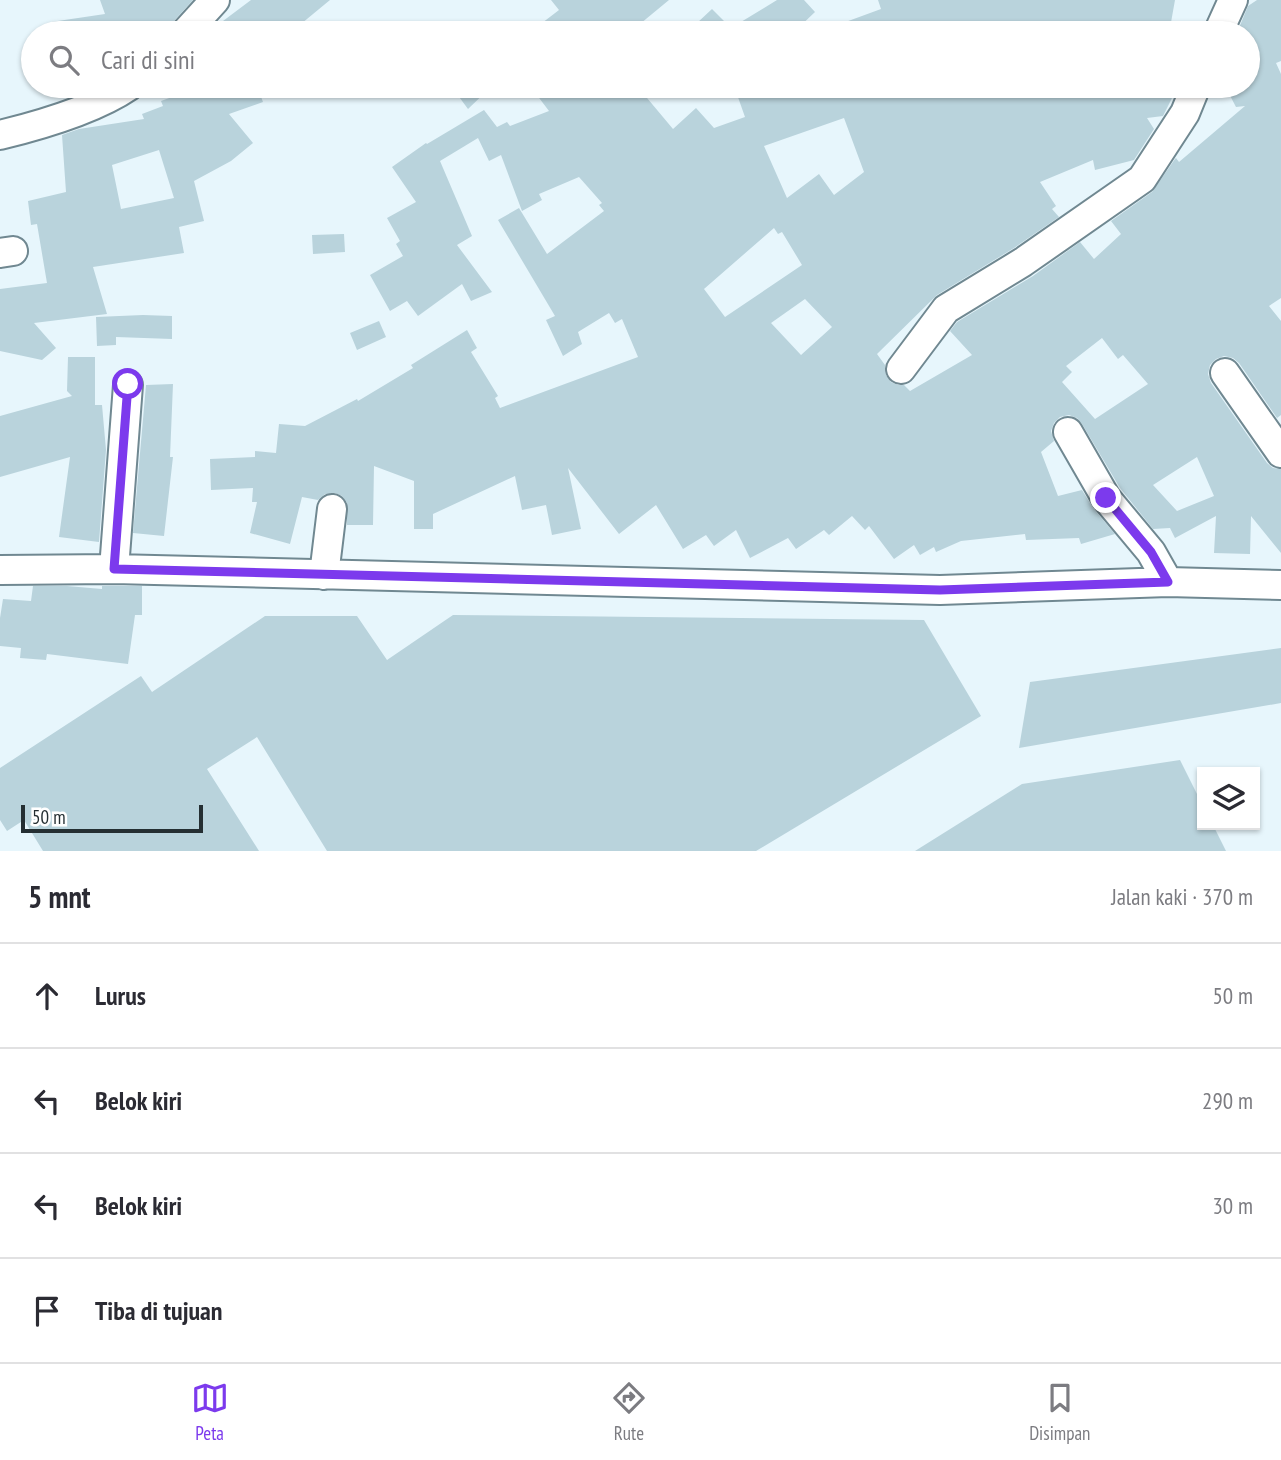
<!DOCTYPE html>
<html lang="id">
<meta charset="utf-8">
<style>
body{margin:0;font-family:"PT Sans Narrow",sans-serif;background:#f7f7f7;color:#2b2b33}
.controls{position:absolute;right:21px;bottom:21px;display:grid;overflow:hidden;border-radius:0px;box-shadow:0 2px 5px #0004}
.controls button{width:63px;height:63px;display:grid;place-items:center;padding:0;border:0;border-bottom:2px solid #e1e1e2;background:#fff;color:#2b2b33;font:35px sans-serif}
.scale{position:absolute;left:21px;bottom:18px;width:182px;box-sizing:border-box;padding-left:7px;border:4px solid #252f33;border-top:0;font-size:19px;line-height:24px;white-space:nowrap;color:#252f33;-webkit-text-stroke:5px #fff;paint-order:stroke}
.stop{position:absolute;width:21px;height:21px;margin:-16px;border:5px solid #7c3aed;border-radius:50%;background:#fff}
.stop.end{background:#7c3aed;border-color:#fff;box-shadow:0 2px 7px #0008}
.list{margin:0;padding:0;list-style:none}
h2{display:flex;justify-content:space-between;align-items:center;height:91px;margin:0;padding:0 28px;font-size:30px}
h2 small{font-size:23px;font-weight:400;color:#7c7c81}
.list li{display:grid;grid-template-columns:46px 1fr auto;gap:21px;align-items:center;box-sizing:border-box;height:105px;padding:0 28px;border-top:2px solid #e1e1e2}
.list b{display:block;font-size:26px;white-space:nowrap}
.list em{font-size:23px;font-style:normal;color:#7c7c81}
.icon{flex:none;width:38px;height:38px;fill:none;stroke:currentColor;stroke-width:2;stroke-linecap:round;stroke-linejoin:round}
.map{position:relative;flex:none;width:1281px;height:851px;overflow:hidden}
.search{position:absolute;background:#fff;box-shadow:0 2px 5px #0004;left:21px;right:21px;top:21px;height:77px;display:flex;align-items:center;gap:18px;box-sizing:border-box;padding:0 24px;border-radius:38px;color:#7c7c81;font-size:26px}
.sheet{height:511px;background:#fff}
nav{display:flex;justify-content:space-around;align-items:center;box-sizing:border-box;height:98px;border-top:2px solid #e1e1e2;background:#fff;font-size:19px;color:#7c7c81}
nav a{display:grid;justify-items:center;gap:4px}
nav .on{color:#7c3aed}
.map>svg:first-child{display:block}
</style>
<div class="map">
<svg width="1281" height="851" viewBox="0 0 1281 851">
<rect width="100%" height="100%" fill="#e7f6fc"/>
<path fill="#b9d3dc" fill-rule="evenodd" d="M100,0H193L173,22L169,33H52L51,22L105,14Z
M251,0H330L290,33H207Z
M551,0H669L629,33H529L559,10Z
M777,0H804L815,12L793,33H789L779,22L760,33H707L697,23L712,9L731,28Z
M878,0H1175L1170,28L1140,22L1142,33H822L821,31L881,9Z
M1257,0H1281V61L1276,63L1281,74V298L1269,306L1281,321V415L1277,418L1239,363L1233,358L1224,356L1216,359L1210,365L1208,374L1211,383L1267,463L1273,468L1281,469V553L1251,516L1250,554L1214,553L1216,516L1175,538L1170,528L1153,529L1120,488L1082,424L1077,418L1069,415L1060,417L1054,423L1051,431L1054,441L1041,452L1058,496L1082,490L1093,508L1115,534L1081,544L1079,538L1026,540L1025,534L961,541L936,552L934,547L920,555L914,545L894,559L869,526L865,530L852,516L829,535L824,530L796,549L788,538L750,558L736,530L714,546L706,535L683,549L656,505L619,534L568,468L581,529L552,535L546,505L522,510L515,476L433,514V529H414V481L374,466L373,525H347V503L342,496L335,493L325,494L318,500L302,497L290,544L250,533L257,502H252L253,488L211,490L210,459L255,457V451L276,453L279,424L305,426L357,399L358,401L413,368L411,365L467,330L477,348L471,352L498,396L495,398L500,408L638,357L622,319L615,323L609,313L578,332L582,344L563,356L546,320L555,316L498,220L519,208L547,254L604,211L599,205L602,203L579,177L539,194L542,200L522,211L501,155L489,161L478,138L440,161L472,236L457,245L492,292L471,301L462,284L418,316L407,301L390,311L370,275L403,256L396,244L400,241L387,218L416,202L392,167L426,143L427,144L484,110L497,127L507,122L510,126L549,111L530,86H637L673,129L696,108L714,128L745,117L734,86H1046L1048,93L1072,86H1178L1163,116L1147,118L1154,129L1134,160L1095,170L1093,160L1040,182L1056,206L1052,209L1059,217L1014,248L937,295L877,354L885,365L886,375L891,382L898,385H904L910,391L972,355L950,331L957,322L1033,276L1080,242L1094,259L1121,234L1111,221L1152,192L1175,159L1176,158L1179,162L1245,106L1236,107L1225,86H1248V33H1242L1239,28L1248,6ZM844,118L864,172L834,195L819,174L787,198L764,146ZM774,228L778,234L782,232L802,265L725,317L704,289ZM805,299L832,327L801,355L771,323ZM1102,338L1118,359L1123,355L1148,384L1095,419L1062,382L1072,372L1066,366ZM1197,457L1214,496L1177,511L1153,485Z
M202,86H257L263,102L229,114L253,143L231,161L194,181L204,221L179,227L184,253L93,267L107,314L34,323L56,348L42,360L0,351V289L47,283L37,224L31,225L28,201L66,192L62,135L79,129L144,119L142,114L163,106L161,101ZM159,150L174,198L121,209L112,165Z
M451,86H492L468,109Z
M344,234L345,252L313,254L312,235Z
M143,315L172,316V339L116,337V345L97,346L96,317Z
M379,321L386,337L357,350L350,333Z
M68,357H95V405H102L106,450L99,542L59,537L70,457L0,477V416L72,396L67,391Z
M173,384L170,457H173L164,536L133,533L146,385Z
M33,586H67L102,589V586H142V615H135L128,664L47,654L46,660L20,658L21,648L0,646V618L3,599L31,601Z
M453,615L924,620L981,716L756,851H327L257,737L207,769L259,851H43L24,820L7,831L0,820V768L141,676L152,692L265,616H357L387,660Z
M1281,648V703L1019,748L1030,682Z
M1180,760L1202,804V825H1213L1226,851H915L1022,784Z"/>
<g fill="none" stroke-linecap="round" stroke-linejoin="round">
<defs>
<path id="street" d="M185,33L215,0
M1218,33L1233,0
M0,135C41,125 94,110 129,86
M0,253L13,251
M901,369L946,309L1023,262L1142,179L1185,113L1196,86
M1225,373L1281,453
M1068,432L1106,498L1151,552L1168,582
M114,569L128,385
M0,570L114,569L940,590L1168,582L1281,585
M324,575L332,509"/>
</defs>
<use href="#street" stroke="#708891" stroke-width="32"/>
<use href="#street" stroke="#fff" stroke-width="28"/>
</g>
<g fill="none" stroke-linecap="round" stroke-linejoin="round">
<path stroke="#7c3aed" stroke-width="9" d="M128,384L114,569L940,590L1168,582L1151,552L1106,498"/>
</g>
</svg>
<div class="controls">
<button><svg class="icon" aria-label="layers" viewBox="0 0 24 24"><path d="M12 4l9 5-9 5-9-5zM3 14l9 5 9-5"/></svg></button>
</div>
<div class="scale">50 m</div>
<div class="stop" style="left:128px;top:384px"></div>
<div class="stop end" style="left:1106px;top:498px"></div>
<div class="search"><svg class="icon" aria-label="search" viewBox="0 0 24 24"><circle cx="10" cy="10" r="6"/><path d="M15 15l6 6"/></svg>Cari di sini</div>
</div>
<section class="sheet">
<h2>5 mnt<small>Jalan kaki · 370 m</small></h2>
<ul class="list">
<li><svg class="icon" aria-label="ahead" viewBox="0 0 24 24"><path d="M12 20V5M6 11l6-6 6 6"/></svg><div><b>Lurus</b></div><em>50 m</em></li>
<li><svg class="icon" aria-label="left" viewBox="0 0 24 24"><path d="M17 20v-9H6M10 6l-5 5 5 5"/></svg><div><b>Belok kiri</b></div><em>290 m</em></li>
<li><svg class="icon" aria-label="left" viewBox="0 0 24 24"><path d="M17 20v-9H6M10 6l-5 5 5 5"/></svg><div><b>Belok kiri</b></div><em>30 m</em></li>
<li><svg class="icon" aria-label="arrive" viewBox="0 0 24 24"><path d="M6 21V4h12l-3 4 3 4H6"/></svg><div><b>Tiba di tujuan</b></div></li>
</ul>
</section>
<nav>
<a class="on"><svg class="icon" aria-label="map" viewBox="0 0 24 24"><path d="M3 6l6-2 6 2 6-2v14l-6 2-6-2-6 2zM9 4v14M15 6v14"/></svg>Peta</a>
<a><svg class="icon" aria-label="directions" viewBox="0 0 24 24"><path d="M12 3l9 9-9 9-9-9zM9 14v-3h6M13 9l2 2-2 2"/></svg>Rute</a>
<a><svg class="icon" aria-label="saved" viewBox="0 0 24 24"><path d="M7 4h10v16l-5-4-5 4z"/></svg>Disimpan</a>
</nav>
